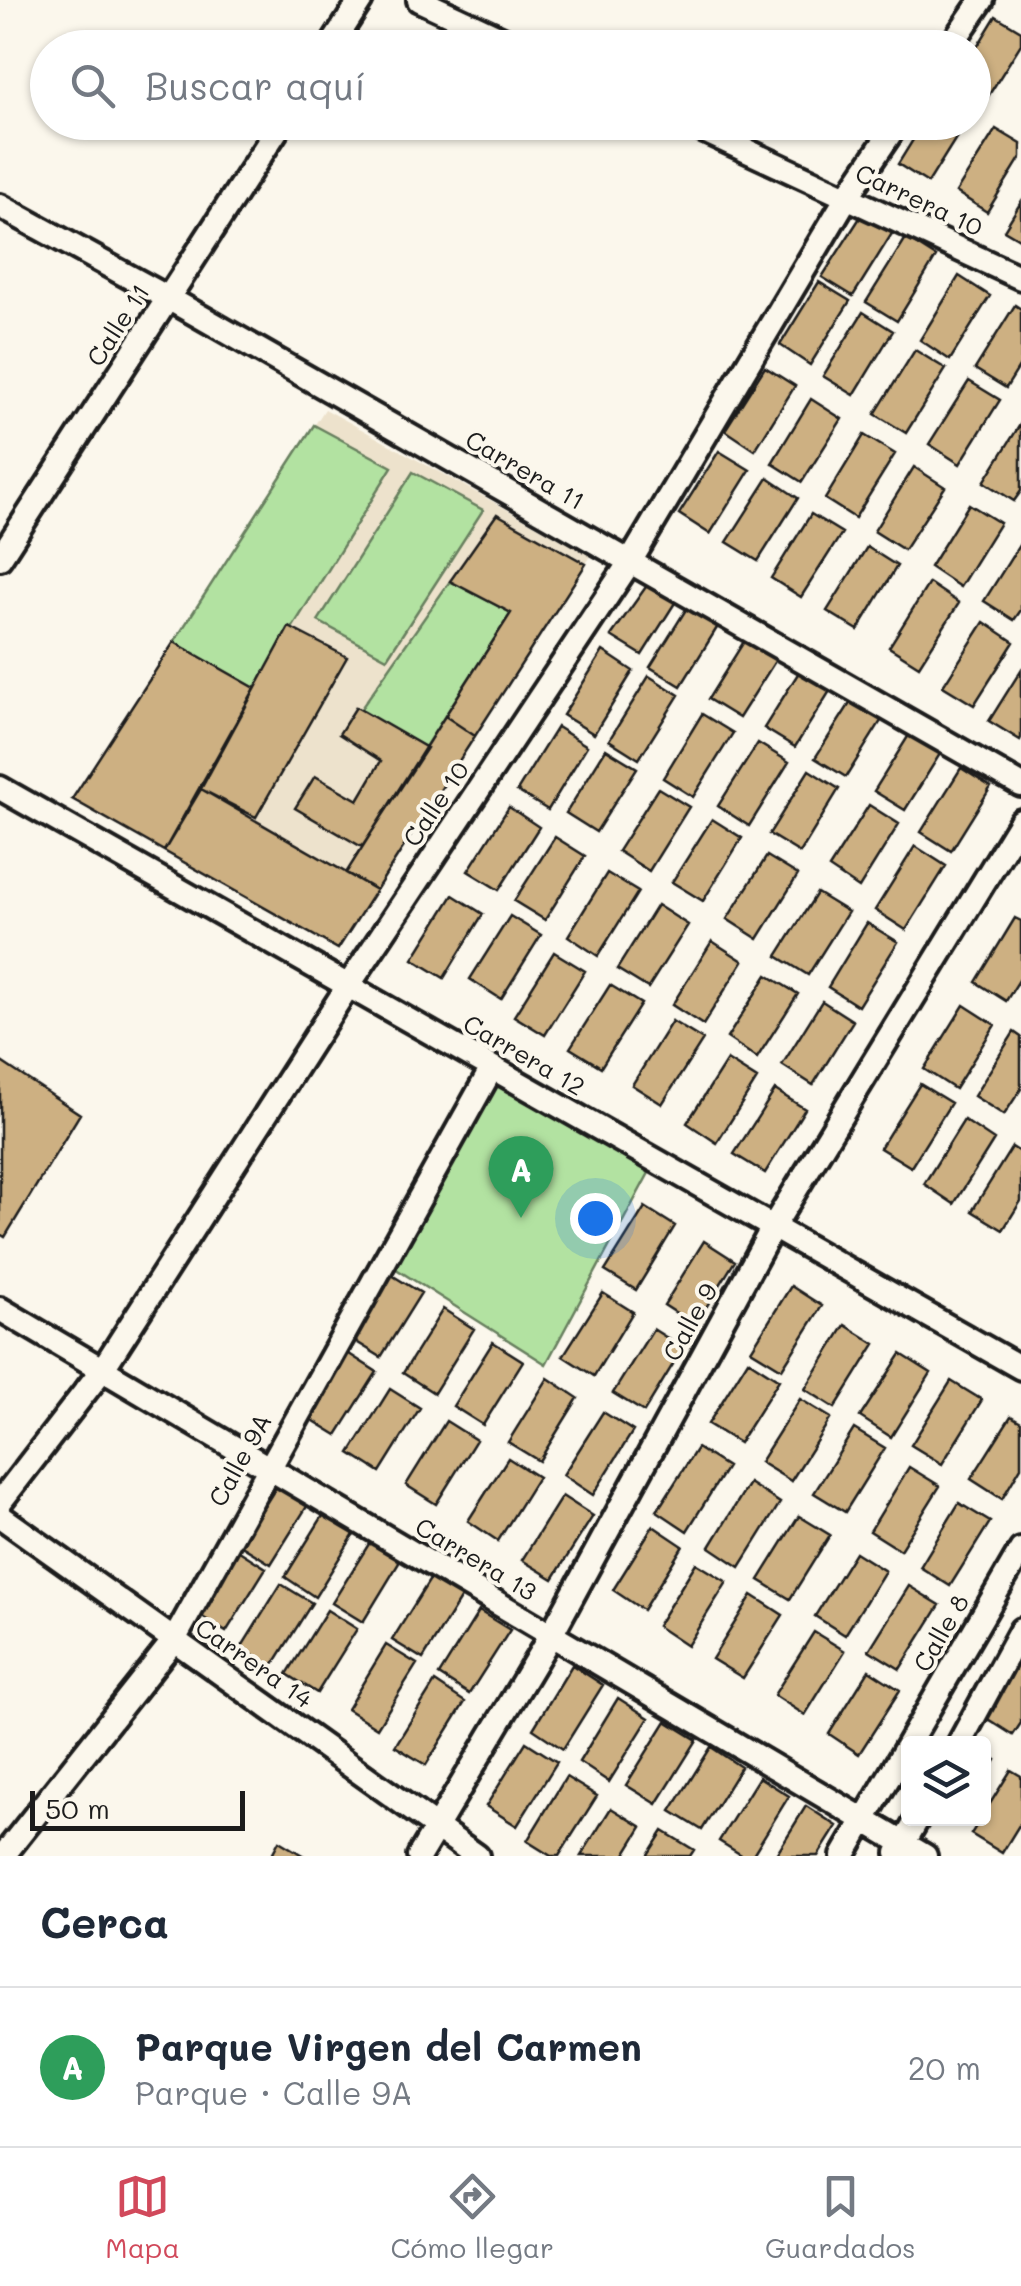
<!DOCTYPE html>
<html lang="es">
<meta charset="utf-8">
<style>
body{margin:0;font-family:Mali,sans-serif;background:#f6f6f7;color:#1f2937}
.controls{position:absolute;right:30px;bottom:30px;display:grid;overflow:hidden;border-radius:10px;box-shadow:0 2px 8px #0004}
.controls button{width:90px;height:90px;display:grid;place-items:center;padding:0;border:0;border-bottom:2px solid #e0e1e3;background:#fff;color:#1f2937;font:50px sans-serif}
.scale{position:absolute;left:30px;bottom:25px;width:215px;box-sizing:border-box;padding-left:10px;border:5px solid #1c1c1c;border-top:0;font-size:28px;line-height:35px;white-space:nowrap;color:#1c1c1c;-webkit-text-stroke:8px #fbf7ec;paint-order:stroke}
.you{position:absolute;left:595px;top:1218px;width:35px;height:35px;margin:-25px;border:8px solid #fff;border-radius:50%;background:#1a73e8;box-shadow:0 0 0 15px #1a73e833}
.badge{display:grid;place-items:center;width:65px;height:65px;border-radius:50%;background:#d1495b;color:#fff;font-size:32px;font-weight:700}
.pin{position:absolute;translate:-50% -82px;filter:drop-shadow(0 2px 5px #0008)}
.pin::after{content:'';position:absolute;top:52px;width:35px;height:30px;background:inherit;clip-path:polygon(0 0,100% 0,50% 100%)}
.list{margin:0;padding:0;list-style:none}
h2{display:flex;justify-content:space-between;align-items:center;height:130px;margin:0;padding:0 40px;font-size:42px}
h2 small{font-size:32px;font-weight:400;color:#747a83}
.list li{display:grid;grid-template-columns:65px 1fr auto;gap:30px;align-items:center;box-sizing:border-box;height:160px;padding:0 40px;border-top:2px solid #e0e1e3}
.list b{display:block;font-size:38px;white-space:nowrap}
.list p{margin:0;font-size:32px;white-space:nowrap;color:#747a83}
.list em{font-size:32px;font-style:normal;color:#747a83}
.icon{flex:none;width:55px;height:55px;fill:none;stroke:currentColor;stroke-width:2;stroke-linecap:round;stroke-linejoin:round}
.map{position:relative;flex:none;width:1021px;height:1856px;overflow:hidden}
.search{position:absolute;background:#fff;box-shadow:0 2px 8px #0004;left:30px;right:30px;top:30px;height:110px;display:flex;align-items:center;gap:25px;box-sizing:border-box;padding:0 35px;border-radius:55px;color:#747a83;font-size:38px}
.sheet{height:290px;background:#fff}
nav{display:flex;justify-content:space-around;align-items:center;box-sizing:border-box;height:140px;border-top:2px solid #e0e1e3;background:#fff;font-size:28px;color:#747a83}
nav a{display:grid;justify-items:center;gap:5px}
nav .on{color:#d1495b}
.map>svg:first-child{display:block}
</style>
<div class="map">
<svg width="1021" height="1856" viewBox="0 0 1021 1856">
<rect width="100%" height="100%" fill="#fbf7ec"/>
<filter id="ink" filterUnits="userSpaceOnUse"><feTurbulence type="fractalNoise" baseFrequency=".01" numOctaves="2"/><feDisplacementMap in="SourceGraphic" scale="20" xChannelSelector="R" yChannelSelector="G"/><feConvolveMatrix kernelMatrix="1 2 1 2 8 2 1 2 1" color-interpolation-filters="sRGB"/></filter>
<g filter="url(#ink)">
<path fill="#ede2cc" d="M325,409L591,556L338,949L72,799Z"/>
<path fill="#b2e2a1" stroke="#677f5e" stroke-width="2.5" d="M314,425L392,467L255,688L174,642Z
M413,472L483,510L387,658L318,621Z
M450,581L511,613L425,747L360,710Z
M495,1082L650,1171L546,1364L390,1265Z"/>
<path fill="#cdb082" stroke="#1c1c1c" stroke-width="2.5" d="M996,16L1021,31V44L987,98L974,90V52Z
M924,122H966L928,183L898,164Z
M996,129L1021,144V157L987,212L956,192Z
M1021,202V240L1004,230Z
M863,213L893,232L853,296L822,277Z
M906,238L936,257L897,321L866,302Z
M959,276L990,296L950,360L920,340Z
M819,282L850,301L810,365L780,345Z
M1015,305L1021,309V364L1006,388L975,369Z
M863,312L893,331L854,395L823,376Z
M915,350L946,369L906,433L875,414Z
M765,367L795,386L755,450L725,430Z
M969,381L1000,400L960,464L929,444Z
M811,399L842,419L802,482L772,463Z
M1021,423V491L1014,501L984,482Z
M864,435L895,454L855,518L825,499Z
M719,451L750,470L710,534L679,514Z
M914,467L945,487L904,550L874,531Z
M768,478L798,498L758,561L727,542Z
M969,504L1000,523L960,587L930,567Z
M497,514L586,564L475,736L445,716L511,613L450,581Z
M811,514L842,533L801,597L771,578Z
M1021,542V610L1014,620L984,601Z
M867,547L897,566L858,630L827,611Z
M929,583L959,603L919,666L889,647Z
M648,584L678,598L642,655L611,636Z
M690,603L720,623L681,686L650,667Z
M984,622L1014,642L974,705L943,686Z
M289,627L347,657L256,817L201,789Z
M748,635L779,655L739,718L708,699Z
M174,642L255,688L164,851L72,799Z
M603,651L633,671L594,734L563,715Z
M804,664L835,683L795,747L764,728Z
M1021,670V738L1020,740L989,721Z
M649,676L679,695L639,759L609,740Z
M856,694L886,713L846,777L815,758Z
M356,707L427,748L362,847L295,808L315,776L358,800L381,761L339,734Z
M702,714L733,733L693,797L663,778Z
M445,716L475,736L376,890L346,873Z
M557,727L587,746L548,810L517,791Z
M914,727L945,746L905,810L874,791Z
M758,743L789,762L749,826L718,806Z
M606,749L637,768L596,832L566,813Z
M961,768L991,787L951,851L921,832Z
M809,770L839,789L800,853L769,834Z
M658,788L689,807L649,871L618,851Z
M201,789L376,890L338,949L164,851Z
M869,805L899,824L859,888L829,868Z
M509,807L539,827L499,890L468,871Z
M712,819L742,838L703,901L672,882Z
M555,837L585,856L545,920L514,901Z
M915,846L946,866L906,930L875,910Z
M767,856L798,875L758,939L727,919Z
M607,873L638,892L598,956L568,936Z
M817,893L848,912L808,975L777,956Z
M453,895L483,914L444,978L413,959Z
M657,905L688,925L648,988L617,969Z
M510,916L541,935L501,999L470,979Z
M1015,918L1021,921V977L1006,1001L976,982Z
M867,923L898,942L858,1006L828,987Z
M712,941L743,961L703,1025L672,1005Z
M554,952L585,971L545,1035L514,1016Z
M767,975L798,994L757,1058L727,1038Z
M610,985L641,1004L601,1067L570,1048Z
M822,1001L853,1021L813,1085L782,1065Z
M964,1005L995,1025L955,1089L924,1069Z
M672,1021L703,1040L662,1104L632,1085Z
M1014,1032L1021,1037V1089L1004,1115L974,1096Z
M727,1060L757,1079L717,1143L687,1123Z
M0,1061L80,1114L5,1237L0,1234Z
M920,1084L951,1103L911,1167L880,1148Z
M775,1090L805,1109L765,1173L734,1154Z
M964,1120L994,1140L954,1204L924,1184Z
M1012,1147L1021,1153V1201L1003,1230L972,1211Z
M645,1207L675,1226L636,1290L605,1271Z
M704,1241L735,1261L695,1325L664,1305Z
M390,1274L421,1293L381,1357L350,1338Z
M791,1286L822,1306L782,1369L751,1350Z
M603,1293L633,1312L594,1376L563,1356Z
M443,1309L474,1329L434,1393L403,1373Z
M845,1325L875,1344L835,1408L805,1389Z
M653,1329L683,1348L644,1412L613,1393Z
M493,1342L523,1361L483,1425L453,1406Z
M346,1352L377,1372L337,1435L306,1416Z
M901,1354L931,1373L891,1437L860,1417Z
M748,1360L779,1380L739,1443L708,1424Z
M548,1378L578,1398L539,1461L508,1442Z
M951,1381L982,1400L942,1464L911,1445Z
M390,1389L420,1408L380,1472L350,1453Z
M800,1399L831,1418L791,1481L760,1462Z
M603,1412L633,1431L593,1495L563,1475Z
M1011,1416L1021,1422V1467L1002,1499L971,1479Z
M446,1421L476,1440L436,1504L406,1485Z
M854,1429L885,1448L845,1512L814,1493Z
M697,1448L727,1467L687,1531L657,1511Z
M508,1458L538,1477L498,1541L468,1521Z
M909,1467L940,1486L900,1550L870,1531Z
M280,1481L311,1500L271,1564L240,1545Z
M749,1483L780,1503L740,1567L710,1547Z
M562,1496L593,1516L553,1579L522,1560Z
M959,1503L990,1522L950,1586L920,1567Z
M324,1514L355,1533L315,1597L285,1577Z
M799,1516L830,1535L790,1599L759,1580Z
M653,1526L683,1546L643,1610L613,1590Z
M372,1539L402,1558L363,1622L332,1603Z
M236,1549L266,1568L226,1632L196,1613Z
M855,1552L885,1571L845,1635L815,1616Z
M696,1563L727,1582L687,1646L657,1626Z
M432,1576L462,1596L423,1659L392,1640Z
M281,1584L312,1603L272,1667L241,1648Z
M909,1586L940,1605L900,1669L869,1650Z
M752,1595L783,1615L743,1678L712,1659Z
M327,1610L357,1629L317,1693L287,1674Z
M479,1611L510,1630L469,1694L439,1675Z
M814,1632L845,1651L805,1715L774,1695Z
M386,1645L417,1664L377,1728L347,1709Z
M1021,1654V1723L1013,1735L983,1716Z
M572,1665L603,1685L563,1749L533,1729Z
M869,1670L900,1690L859,1754L829,1734Z
M435,1682L465,1702L426,1765L395,1746Z
M618,1698L649,1718L609,1782L579,1762Z
M666,1721L697,1740L657,1804L626,1785Z
M526,1742L557,1762L517,1826L486,1806Z
M711,1747L741,1767L702,1830L671,1811Z
M984,1752L996,1760L984,1780Z
M1011,1770L1021,1776V1822L1002,1853L971,1834Z
M566,1777L597,1796L559,1856H551L527,1841Z
M759,1777L789,1796L752,1856H743L719,1841Z
M806,1806L837,1826L818,1856H775Z
M611,1808L642,1827L624,1856H581Z
M663,1831L694,1850L690,1856H647Z
M279,1841L304,1856H271Z"/>
<g fill="none" stroke-linecap="round" stroke-linejoin="round">
<defs>
<path id="street" d="M419,0L522,48
M330,48L361,0
M949,48L982,0
M685,122L1021,278
M0,206L168,298L1021,785
M0,558L282,122
M0,788L1021,1368
M0,1309L925,1856
M0,1502L102,1370L348,986L630,562L847,197L898,122
M0,1516L477,1856
M959,1744L1021,1630
M898,1853L918,1818
M3,1856L174,1640L492,1068
M419,1856L551,1635L773,1227L1021,821
M843,1856L1021,1550"/>
</defs>
<use href="#street" stroke="#1c1c1c" stroke-width="30"/>
<use href="#street" stroke="#fbf7ec" stroke-width="22"/>
</g>
</g>
<g text-anchor="middle" stroke-width="8" stroke-linejoin="round" paint-order="stroke">
<g font-size="25" fill="#1c1c1c" stroke="#fbf7ec">
<text transform="translate(919 200) rotate(25)" y="9">Carrera 10</text>
<text transform="translate(118 325) rotate(-57)" y="9">Calle 11</text>
<text transform="translate(525 470) rotate(30)" y="9">Carrera 11</text>
<text transform="translate(436 804) rotate(-56)" y="9">Calle 10</text>
<text transform="translate(524 1055) rotate(30)" y="9">Carrera 12</text>
<text transform="translate(690 1322) rotate(-61)" y="9">Calle 9</text>
<text transform="translate(240 1460) rotate(-61)" y="9">Calle 9A</text>
<text transform="translate(476 1559) rotate(31)" y="9">Carrera 13</text>
<text transform="translate(941 1633) rotate(-60)" y="9">Calle 8</text>
<text transform="translate(254 1663) rotate(35)" y="9">Carrera 14</text>
</g>
</g>
</svg>
<div class="controls">
<button><svg class="icon" aria-label="layers" viewBox="0 0 24 24"><path d="M12 4l9 5-9 5-9-5zM3 14l9 5 9-5"/></svg></button>
</div>
<div class="scale">50 m</div>
<div class="you"></div>
<div class="pin badge" style="left:521px;top:1218px;background:#2e9e5b">A</div>
<div class="search"><svg class="icon" aria-label="search" viewBox="0 0 24 24"><circle cx="10" cy="10" r="6"/><path d="M15 15l6 6"/></svg>Buscar aquí</div>
</div>
<section class="sheet">
<h2>Cerca<small></small></h2>
<ul class="list">
<li><span class="badge" style="background:#2e9e5b">A</span><div><b>Parque Virgen del Carmen</b><p>Parque · Calle 9A</p></div><em>20 m</em></li>
</ul>
</section>
<nav>
<a class="on"><svg class="icon" aria-label="map" viewBox="0 0 24 24"><path d="M3 6l6-2 6 2 6-2v14l-6 2-6-2-6 2zM9 4v14M15 6v14"/></svg>Mapa</a>
<a><svg class="icon" aria-label="directions" viewBox="0 0 24 24"><path d="M12 3l9 9-9 9-9-9zM9 14v-3h6M13 9l2 2-2 2"/></svg>Cómo llegar</a>
<a><svg class="icon" aria-label="saved" viewBox="0 0 24 24"><path d="M7 4h10v16l-5-4-5 4z"/></svg>Guardados</a>
</nav>
